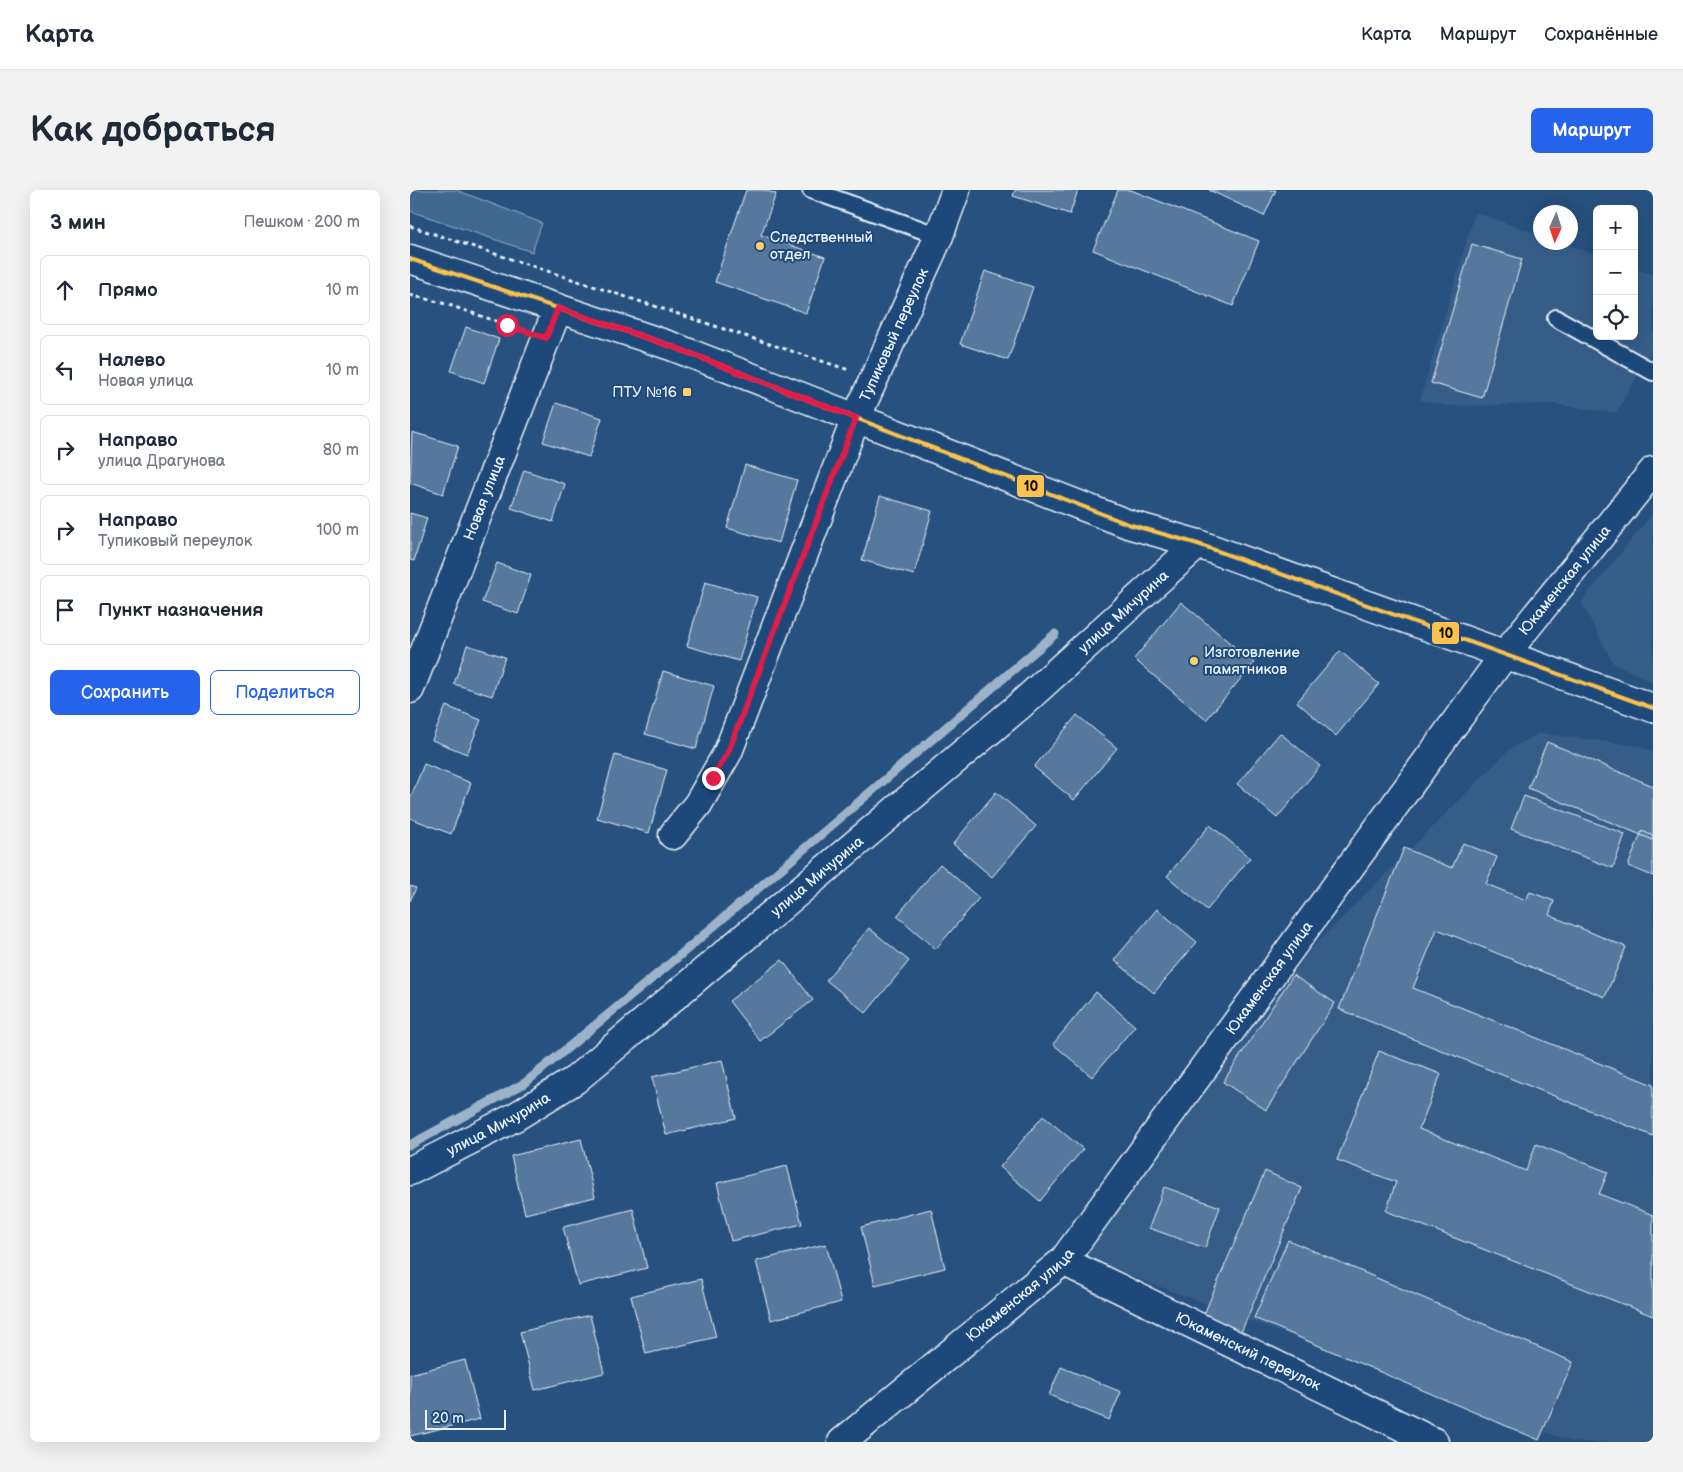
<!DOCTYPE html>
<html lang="ru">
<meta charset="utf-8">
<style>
body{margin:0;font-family:"Balsamiq Sans",sans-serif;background:#f2f2f3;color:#1f2937}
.controls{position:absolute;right:15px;top:15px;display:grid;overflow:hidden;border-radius:8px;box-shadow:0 5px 20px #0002}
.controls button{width:45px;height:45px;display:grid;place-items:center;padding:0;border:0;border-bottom:1px solid #e0e1e3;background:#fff;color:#1f2937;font:25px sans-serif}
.compass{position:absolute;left:1123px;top:15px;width:45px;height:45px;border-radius:50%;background:#fff;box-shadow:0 5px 20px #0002;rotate:183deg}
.scale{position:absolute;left:15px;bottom:12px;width:81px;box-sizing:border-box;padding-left:5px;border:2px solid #e8f1f8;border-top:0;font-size:14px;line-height:18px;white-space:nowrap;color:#e8f1f8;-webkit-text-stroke:4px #1f4a7a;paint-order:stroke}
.stop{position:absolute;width:15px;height:15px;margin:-11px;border:4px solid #e11d48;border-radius:50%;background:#fff}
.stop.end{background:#e11d48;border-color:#fff;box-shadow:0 1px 5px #0008}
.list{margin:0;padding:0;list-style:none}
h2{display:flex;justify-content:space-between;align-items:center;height:65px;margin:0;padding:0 20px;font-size:21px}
h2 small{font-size:16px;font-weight:400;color:#747a83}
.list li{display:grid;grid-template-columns:32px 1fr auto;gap:15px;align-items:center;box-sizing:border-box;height:70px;margin:0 10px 10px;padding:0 10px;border:1px solid #e0e1e3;border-radius:8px}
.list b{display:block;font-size:19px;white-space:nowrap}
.list p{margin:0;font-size:16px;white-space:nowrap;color:#747a83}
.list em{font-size:16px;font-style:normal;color:#747a83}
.actions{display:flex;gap:10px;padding:15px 20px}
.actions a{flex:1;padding:11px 0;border:1px solid #2563eb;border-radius:8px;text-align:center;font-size:18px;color:#2563eb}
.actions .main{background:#2563eb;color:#fff}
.icon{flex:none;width:28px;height:28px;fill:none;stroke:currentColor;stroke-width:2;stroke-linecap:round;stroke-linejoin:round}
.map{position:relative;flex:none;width:1243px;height:1252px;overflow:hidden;border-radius:8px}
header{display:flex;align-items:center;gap:30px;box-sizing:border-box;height:70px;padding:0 25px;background:#fff;border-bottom:1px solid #e0e1e3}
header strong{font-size:24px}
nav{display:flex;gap:28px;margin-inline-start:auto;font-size:18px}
.intro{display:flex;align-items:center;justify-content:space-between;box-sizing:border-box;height:120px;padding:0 30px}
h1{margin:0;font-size:35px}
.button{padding:12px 22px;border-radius:8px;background:#2563eb;color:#fff;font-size:18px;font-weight:700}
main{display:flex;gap:30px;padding:0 30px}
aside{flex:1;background:#fff;border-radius:8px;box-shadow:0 5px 20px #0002}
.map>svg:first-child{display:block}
</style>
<header>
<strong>Карта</strong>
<nav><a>Карта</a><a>Маршрут</a><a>Сохранённые</a></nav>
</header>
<div class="intro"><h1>Как добраться</h1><a class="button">Маршрут</a></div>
<main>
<aside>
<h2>3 мин<small>Пешком · 200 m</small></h2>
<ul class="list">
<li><svg class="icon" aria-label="ahead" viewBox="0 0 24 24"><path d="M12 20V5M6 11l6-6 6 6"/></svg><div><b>Прямо</b></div><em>10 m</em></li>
<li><svg class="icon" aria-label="left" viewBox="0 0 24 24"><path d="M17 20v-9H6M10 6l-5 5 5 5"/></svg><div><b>Налево</b><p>Новая улица</p></div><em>10 m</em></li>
<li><svg class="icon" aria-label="right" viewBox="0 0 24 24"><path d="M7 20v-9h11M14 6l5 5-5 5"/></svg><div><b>Направо</b><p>улица Драгунова</p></div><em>80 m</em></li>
<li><svg class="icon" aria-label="right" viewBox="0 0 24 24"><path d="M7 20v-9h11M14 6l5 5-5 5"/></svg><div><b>Направо</b><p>Тупиковый переулок</p></div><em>100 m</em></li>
<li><svg class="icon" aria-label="arrive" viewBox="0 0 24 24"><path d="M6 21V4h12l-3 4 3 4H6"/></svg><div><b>Пункт назначения</b></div></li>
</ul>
<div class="actions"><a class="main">Сохранить</a><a>Поделиться</a></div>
</aside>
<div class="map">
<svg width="1243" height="1252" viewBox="0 0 1243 1252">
<rect width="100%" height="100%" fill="#27517f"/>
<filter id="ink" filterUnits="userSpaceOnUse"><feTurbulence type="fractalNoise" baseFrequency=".02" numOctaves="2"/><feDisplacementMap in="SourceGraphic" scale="10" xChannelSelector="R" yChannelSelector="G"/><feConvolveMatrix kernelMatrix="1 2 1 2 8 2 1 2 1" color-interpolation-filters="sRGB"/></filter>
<g filter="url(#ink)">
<path fill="#355d88" d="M1065,22L1130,45V52L1152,53L1187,65V146H1224V78L1243,85V159L1206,223L1142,214L1037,216L1010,210Z
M1243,323V492L1203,473L1171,412Z
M1129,543L1230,556L1243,562V1252H1162L671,1067L901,759L1100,559Z"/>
<path fill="#436891" stroke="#96acc4" d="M0,0H46L132,33L122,62L0,21Z"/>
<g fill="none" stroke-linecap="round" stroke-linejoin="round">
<path stroke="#9db3c9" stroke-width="9" d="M0,955L115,893L262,772L645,444"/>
</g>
<path fill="#57789d" stroke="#e8f1f8" d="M336,0H354L366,4L351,45L415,67L396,123L305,92Z
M605,0H668L660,24L603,6Z
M708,0H721L849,51L823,116L683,60Z
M799,0H866L854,26Z
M1062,54L1112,69L1072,208L1021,193Z
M575,81L623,97L598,170L550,154Z
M56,137L89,149L74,193L41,181Z
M146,213L192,228L179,267L133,252Z
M2,242L48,256L33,304L0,293Z
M335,275L387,290L369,353L317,338Z
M114,280L155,294L143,332L101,318Z
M470,306L522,321L504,385L452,370Z
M0,323L17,328L4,371L0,370Z
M87,373L121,385L108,424L72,412Z
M295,392L347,407L329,471L277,456Z
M771,412L844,473L796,530L724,469Z
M57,455L95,467L82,506L44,494Z
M930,461L969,494L926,546L887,512Z
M253,481L304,496L286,559L235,544Z
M36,516L71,530L57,564L22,550Z
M667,525L707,558L664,610L624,577Z
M870,543L910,576L867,628L827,594Z
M1137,552L1243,596V650L1118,598Z
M205,565L257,580L239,643L187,628Z
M14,574L61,593L41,644L0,628V609Z
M586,602L626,636L582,687L543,654Z
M1114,606L1215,644L1203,678L1101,639Z
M800,635L840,668L797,720L757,686Z
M1232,641L1243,646V686L1218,676Z
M1053,653L1087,667L1076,694L1116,710L1120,702L1144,711L1139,725L1216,757L1195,807L1027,739L1003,798L1243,895V946L929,819L994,658L1042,678Z
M530,674L569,708L526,759L487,726Z
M0,696L6,698L0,711Z
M747,719L787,752L744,803L704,770Z
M459,738L499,771L456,823L416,790Z
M372,770L403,810L350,851L319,811Z
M883,785L925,813L856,920L813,892Z
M686,802L725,836L682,887L643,854Z
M969,861L1031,884L1009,939L1116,981L1126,954L1198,982L1189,1004L1243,1025V1126L976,1021L986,992L927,970Z
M312,870L326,928L256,945L242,887Z
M633,926L673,959L630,1011L590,977Z
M171,949L185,1007L115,1024L101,966Z
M377,976L392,1034L321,1051L307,993Z
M855,981L892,998L830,1145L792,1129Z
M754,997L810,1017L795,1058L739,1038Z
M223,1019L237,1078L168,1095L153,1037Z
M521,1019L535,1078L465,1095L451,1037Z
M878,1050L1163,1172L1129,1250L844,1128Z
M416,1054L431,1112L361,1130L346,1071Z
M291,1089L306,1147L236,1164L221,1106Z
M180,1125L194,1183L125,1200L110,1142Z
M55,1170L70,1229L0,1246V1184Z
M651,1177L711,1202L699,1230L639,1205Z"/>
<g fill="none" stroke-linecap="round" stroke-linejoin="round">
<defs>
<path id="service" d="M401,0L529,46
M1146,128L1243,182"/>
<g id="minor">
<path id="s1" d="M0,499L148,118"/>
<path id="s2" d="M263,645L288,614L318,562L446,228L529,46L546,0"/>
<path id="s3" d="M0,981L105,927L165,890L608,517L788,354"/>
<path id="s4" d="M653,1071L1024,1252"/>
<path id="s5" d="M432,1252L653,1071L1095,464"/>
</g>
<g id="tertiary">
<path id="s6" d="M1095,464L1243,281"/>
</g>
<path id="primary" d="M0,69L261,156L718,334L788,354L1243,518"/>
</defs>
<use href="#service" stroke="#e8f1f8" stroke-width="20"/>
<use href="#minor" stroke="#e8f1f8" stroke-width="31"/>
<use href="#tertiary" stroke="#e8f1f8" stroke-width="31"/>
<use href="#primary" stroke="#e8f1f8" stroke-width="31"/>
<path stroke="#e8f1f8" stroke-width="3" stroke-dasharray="4 4" stroke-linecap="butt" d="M0,36L439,180
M0,105L36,114L112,140"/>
<use href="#service" stroke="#1f4a7a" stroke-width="16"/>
<use href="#minor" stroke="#1f4a7a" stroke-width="28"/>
<use href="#tertiary" stroke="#1f4a7a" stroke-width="28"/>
<use href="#primary" stroke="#1f4a7a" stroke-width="28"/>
<defs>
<path id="bus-1" d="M0,69L261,156L718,334L788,354L1243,518"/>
</defs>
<use href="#bus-1" stroke="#1f4a7a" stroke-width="8"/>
<use href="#bus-1" stroke="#fcc24d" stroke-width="4"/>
</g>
</g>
<g fill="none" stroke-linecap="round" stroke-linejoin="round" filter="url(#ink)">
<path stroke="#e11d48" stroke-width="6" d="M97,135L136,148L148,118L261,156L446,228L318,562L303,588"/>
</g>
<g fill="#ffd166" stroke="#1f4a7a" stroke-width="2">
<circle cx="350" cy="56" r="5"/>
<rect x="272" y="197" width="10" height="10" rx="2.5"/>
<circle cx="784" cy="471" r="5"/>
</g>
<g text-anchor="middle" stroke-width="4" stroke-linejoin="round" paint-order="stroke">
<g font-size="15" fill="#e8f1f8" stroke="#1f4a7a" text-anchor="start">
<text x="360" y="52">Следственный<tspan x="360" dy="17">отдел</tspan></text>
<text x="267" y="207" text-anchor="end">ПТУ №16</text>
<text x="794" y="467">Изготовление<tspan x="794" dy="17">памятников</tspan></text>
</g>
<g font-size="15" fill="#e8f1f8" stroke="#1f4a7a">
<text dy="5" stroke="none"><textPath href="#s2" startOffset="549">Тупиковый переулок</textPath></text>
<text dy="5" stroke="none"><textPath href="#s1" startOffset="205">Новая улица</textPath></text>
<text dy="5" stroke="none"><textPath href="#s6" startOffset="95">Юкаменская улица</textPath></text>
<text dy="5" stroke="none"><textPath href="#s3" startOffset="910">улица Мичурина</textPath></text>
<text dy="5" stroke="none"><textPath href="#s3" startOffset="505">улица Мичурина</textPath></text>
<text dy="5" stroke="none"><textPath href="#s5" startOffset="636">Юкаменская улица</textPath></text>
<text dy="5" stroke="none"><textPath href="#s3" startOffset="100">улица Мичурина</textPath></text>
<text dy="5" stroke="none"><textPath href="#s5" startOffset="231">Юкаменская улица</textPath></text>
<text dy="5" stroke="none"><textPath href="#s4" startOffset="206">Юкаменский переулок</textPath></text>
</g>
</g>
<g stroke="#1f4a7a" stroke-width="2">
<rect x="606" y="284" width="29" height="24" rx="5" fill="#fcc24d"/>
<rect x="1021" y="431" width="29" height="24" rx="5" fill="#fcc24d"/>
</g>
<g font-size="14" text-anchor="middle" font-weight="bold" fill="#111">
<text x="621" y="301">10</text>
<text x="1036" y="448">10</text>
</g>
</svg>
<div class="controls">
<button>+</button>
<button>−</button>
<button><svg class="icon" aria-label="locate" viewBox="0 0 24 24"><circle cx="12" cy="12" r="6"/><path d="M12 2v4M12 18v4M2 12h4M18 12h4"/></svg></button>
</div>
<svg class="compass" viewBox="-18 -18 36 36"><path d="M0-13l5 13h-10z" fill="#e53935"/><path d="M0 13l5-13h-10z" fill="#747a83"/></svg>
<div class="scale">20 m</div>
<div class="stop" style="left:97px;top:135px"></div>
<div class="stop end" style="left:303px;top:588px"></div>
</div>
</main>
